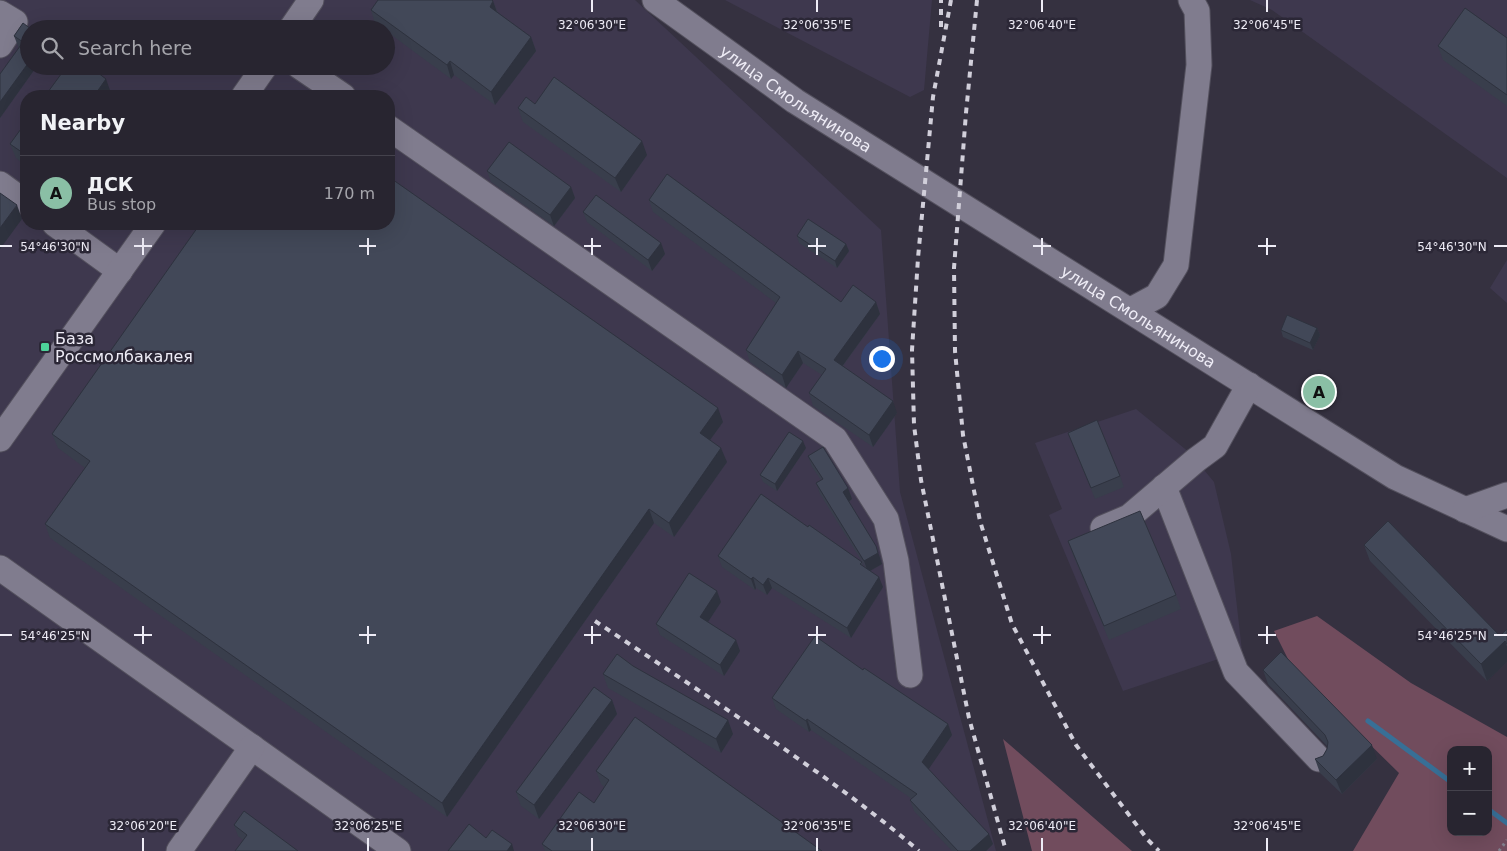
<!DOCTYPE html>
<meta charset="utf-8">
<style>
body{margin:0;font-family:"DejaVu Sans",sans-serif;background:#302d38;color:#f1f3f6}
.controls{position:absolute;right:15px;bottom:15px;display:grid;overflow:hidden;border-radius:10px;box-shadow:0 5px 20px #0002}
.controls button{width:45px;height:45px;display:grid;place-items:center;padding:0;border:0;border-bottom:1px solid #44424c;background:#282530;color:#f1f3f6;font:25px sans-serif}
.you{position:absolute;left:881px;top:358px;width:18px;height:18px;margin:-12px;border:4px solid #fff;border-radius:50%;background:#1a73e8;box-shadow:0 0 0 8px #1a73e833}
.badge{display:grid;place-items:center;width:32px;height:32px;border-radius:50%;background:#8abfa5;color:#111;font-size:16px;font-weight:700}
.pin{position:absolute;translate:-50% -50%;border:2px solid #fff;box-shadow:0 1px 5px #0006}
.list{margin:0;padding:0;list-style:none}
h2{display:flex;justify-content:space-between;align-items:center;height:65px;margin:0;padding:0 20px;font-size:21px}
h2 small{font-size:16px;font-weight:400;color:#a5a5ab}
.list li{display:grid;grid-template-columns:32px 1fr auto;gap:15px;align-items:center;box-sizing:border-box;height:75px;padding:0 20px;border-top:1px solid #44424c}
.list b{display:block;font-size:19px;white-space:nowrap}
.list p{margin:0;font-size:16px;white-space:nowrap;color:#a5a5ab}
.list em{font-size:16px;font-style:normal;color:#a5a5ab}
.icon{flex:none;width:28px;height:28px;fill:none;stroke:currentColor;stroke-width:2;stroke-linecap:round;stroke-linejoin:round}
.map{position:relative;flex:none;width:1507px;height:851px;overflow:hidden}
.search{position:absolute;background:#282530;box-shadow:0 5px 20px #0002;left:20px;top:20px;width:375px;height:55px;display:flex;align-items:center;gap:12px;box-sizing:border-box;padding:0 18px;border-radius:28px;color:#a5a5ab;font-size:19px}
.panel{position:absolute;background:#282530;box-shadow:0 5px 20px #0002;left:20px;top:90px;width:375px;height:140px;border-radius:20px}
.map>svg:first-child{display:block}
</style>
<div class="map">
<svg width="1507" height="851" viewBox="0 0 1507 851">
<rect width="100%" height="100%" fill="#353140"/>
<path fill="#3e384e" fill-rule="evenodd" d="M0,0H635L881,230L900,492L996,851H0ZM29,29H386V66H29ZM26,96H389V224H26Z
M725,0H932L924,90L910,97Z
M1250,0H1507V178L1272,10Z
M1507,260V303L1490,288Z
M1136,409L1190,453L1214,482L1231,554L1242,651L1123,691L1049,515L1062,509L1035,443Z"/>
<path fill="#714c5d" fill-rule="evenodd" d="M1317,616L1411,683L1507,737V851H1353L1399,773L1293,669L1274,631ZM1451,750H1488V832H1451Z
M1003,739L1132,851H1032Z"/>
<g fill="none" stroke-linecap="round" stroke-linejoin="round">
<path stroke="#386f96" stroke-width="5" d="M1368,721L1451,782
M1488,809L1507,823"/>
<defs>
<g id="minor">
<path id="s1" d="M655,0L795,101L1395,477L1507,529"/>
<path d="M0,13L15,22L0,45"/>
<path d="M291,29L311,0"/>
<path d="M299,66L343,96"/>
<path d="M244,96L265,66"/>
<path d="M389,128L835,439L886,519L896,561L910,675"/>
<path d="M0,184L26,203"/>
<path d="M55,224L120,271"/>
<path d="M1131,310L1157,296L1176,265L1199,65L1197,11L1191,0"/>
<path d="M0,439L153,224"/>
<path d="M1164,487L1236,672L1319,759"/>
<path d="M1465,510L1507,495"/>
<path d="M1103,528L1129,517L1196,460L1215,446L1249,385"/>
<path d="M0,568L398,851"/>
<path d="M179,851L252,747"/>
</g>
</defs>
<use href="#minor" stroke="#53505d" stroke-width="27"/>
<path stroke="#83808d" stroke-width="3" stroke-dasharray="2.5 4" stroke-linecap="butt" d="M1499,851L1507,840"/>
<use href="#minor" stroke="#807c8e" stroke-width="25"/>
<path stroke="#d1cfda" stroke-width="4" stroke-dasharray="6 6" stroke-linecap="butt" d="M951,0L933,97L918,258L912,350L914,425L921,480L969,718L1006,851
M977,0L966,113L954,268L955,351L963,435L980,521L1012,624L1076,745L1148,840L1159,851
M941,27V0
M595,621C658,663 721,705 783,748C830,781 876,814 919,851"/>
</g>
<path fill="#393e4c" d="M493,1L498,13L531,37L536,51L495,105L454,75L451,79L386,31V29H383L375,24L371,10Z
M23,23L37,66L0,118V74L19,48L18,46L14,36Z
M1507,38V106L1443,60L1438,46Z
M535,104L647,155L621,192L523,122L518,108Z
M26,122V166L16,158L10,144Z
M487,171L571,187L575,198L554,226L491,182Z
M649,200L841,302H876L880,314L843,366L897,413L873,447L813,406L809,393L822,375L803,363L786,388L750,362L746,350L776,303L653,212Z
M583,212L661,243L665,254L652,271L587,222Z
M797,236L846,244L849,251L837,268L799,243Z
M1317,328L1320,335L1313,350L1283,337L1281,330Z
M723,422L710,440L727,462L674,537L654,523L447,817L50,538L45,524L85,468L58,448L52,434Z
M1068,433L1120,476L1124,487L1095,499Z
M806,448L777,491L763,482L760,475Z
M808,456L848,488L852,499L849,502L880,557L882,564L870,571L883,587L851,638L772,588L767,595L756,588L755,590L722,567L718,556L808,527L862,562L864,567L866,568L820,494L816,483L821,480L812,467Z
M1068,541L1176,595L1181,609L1109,640L1073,555Z
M1364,545L1500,636L1507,629V662L1487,681L1370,561Z
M721,602L708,622L740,651L724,676L660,635L656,624Z
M633,666L733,734L721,753L608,688L603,674Z
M863,670L948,724L952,735L928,769L993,844L986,851H952L914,811L910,800L912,799L811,730L809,732L776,709L772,698Z
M1263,670L1377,759L1342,794L1320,773L1315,759L1323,756L1327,749L1328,747L1268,684Z
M612,700L617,714L539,819L521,806L516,792Z
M596,771L822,851H545L542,844L594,803L604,787L601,784Z
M234,825L298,851L243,840L238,836Z"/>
<path fill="#2e323e" d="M493,1L498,15L490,7Z
M531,37L536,51L495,105L491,92Z
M450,61L454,75L451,79L447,65Z
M29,62V66H37L0,118V102Z
M106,79L111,93L109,96H94Z
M642,141L647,155L621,192L615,178Z
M571,187L575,198L554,226L550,215Z
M17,205L22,219L0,249V228Z
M661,243L665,254L652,271L648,260Z
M846,244L849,251L837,268L835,261Z
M876,302L880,314L838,372L834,360Z
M1317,328L1320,335L1313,350L1310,343Z
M798,351L803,363L786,388L782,375Z
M893,401L897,413L873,447L869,435Z
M718,408L723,422L705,447L700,433Z
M803,441L806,448L777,491L775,484Z
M721,448L727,462L674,537L669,523Z
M848,488L852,499L847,503L843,492Z
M649,509L654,523L447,817L442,803Z
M876,546L882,564L868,572L864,561Z
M753,577L756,588L755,590L751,579Z
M879,577L883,587L851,638L847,628Z
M768,578L772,588L767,595L763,585Z
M717,591L721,602L704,628L700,617Z
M736,640L740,651L724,676L720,665Z
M1505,641L1507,647V662L1487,681L1481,664Z
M612,700L617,714L539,819L534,805Z
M807,719L811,730L809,732L806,721Z
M728,720L733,734L721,753L716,739Z
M948,724L952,735L926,773L922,762Z
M1372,745L1377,759L1342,794L1336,780Z
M989,834L993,844L986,851H970Z
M512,844L514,851H507Z"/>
<path fill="#424858" stroke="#2e323e" d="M378,0H492L493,1L490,7L531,37L491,92L450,61L447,65L371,10Z
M1465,8L1507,38V95L1438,46Z
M23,23L31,29H29V62L0,102V74L23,42L14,36Z
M36,25L42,29H33Z
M67,66H89L106,79L94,96H45Z
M554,77L642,141L615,178L518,108L526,97L535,104Z
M26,122V155L10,144Z
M509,142L571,187L550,215L487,171Z
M667,174L841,302L853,285L876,302L834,360L893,401L869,435L809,393L826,369L798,351L782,375L746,350L780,297L649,200Z
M389,177L718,408L700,433L721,448L669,523L649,509L442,803L45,524L90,461L52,434L200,224H389Z
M0,193L17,205L0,228Z
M596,195L661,243L648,260L583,212Z
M808,219L846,244L835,261L797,236Z
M1287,315L1317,328L1310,343L1281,330Z
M1097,420L1120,476L1091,488L1068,433Z
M789,432L803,441L775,484L760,475Z
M823,447L848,488L843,492L876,546L878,553L864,561L816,483L823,479L808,456Z
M761,494L808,527L809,525L862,562L860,564L879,577L847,628L768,578L763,585L753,577L751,579L718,556Z
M1140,511L1176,595L1104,626L1068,541Z
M1388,521L1500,636L1507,629V644L1505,641L1481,664L1364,545Z
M689,573L717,591L700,617L736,640L720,665L656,624Z
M815,636L863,670L864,668L948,724L922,762L989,834L970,851H958L910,800L917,794L807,719L806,721L772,698Z
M1281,652L1372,745L1336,780L1315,759L1323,756L1327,749L1328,742L1325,735L1263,670Z
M617,654L633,666L728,720L716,739L603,674Z
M594,687L612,700L534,805L516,792Z
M635,717L822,851H552L542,844L579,792L594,803L609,780L596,771Z
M244,811L298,851H235L247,835L234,825Z
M469,824L486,838L492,830L512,844L507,851H448Z"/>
<path fill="none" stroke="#eeecf6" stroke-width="2" d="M592,0V12M817,0V12M1042,0V12M1267,0V12M143,238V255M368,238V255M592,238V255M817,238V255M1042,238V255M1267,238V255M0,246H12M134,246H152M359,246H376M584,246H601M808,246H826M1033,246H1051M1258,246H1276M1494,246H1507M143,626V644M368,626V644M592,626V644M817,626V644M1042,626V644M1267,626V644M0,635H12M134,635H152M359,635H376M584,635H601M808,635H826M1033,635H1051M1258,635H1276M1494,635H1507M143,838V851M368,838V851M592,838V851M817,838V851M1042,838V851M1267,838V851"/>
<rect fill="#4dd39a" stroke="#2b2736" stroke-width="2" x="40" y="342" width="10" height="10" rx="2.5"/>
<g text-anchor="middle" stroke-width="5" stroke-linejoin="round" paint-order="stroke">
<g font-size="16" fill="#eeecf6" stroke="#2b2736">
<text dy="6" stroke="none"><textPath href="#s1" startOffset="172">улица Смольянинова</textPath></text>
<text dy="6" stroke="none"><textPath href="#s1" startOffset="578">улица Смольянинова</textPath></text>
</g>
<g font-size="16" fill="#eeecf6" stroke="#2b2736" text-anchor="start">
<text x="55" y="344">База<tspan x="55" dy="18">Россмолбакалея</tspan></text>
</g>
</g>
<g font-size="12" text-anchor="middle" fill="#eeecf6" stroke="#2b2736" stroke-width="5" stroke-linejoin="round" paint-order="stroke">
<text x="592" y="29">32°06'30"E</text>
<text x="817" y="29">32°06'35"E</text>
<text x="1042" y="29">32°06'40"E</text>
<text x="1267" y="29">32°06'45"E</text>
<text x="55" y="251">54°46'30"N</text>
<text x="1452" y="251">54°46'30"N</text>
<text x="55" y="640">54°46'25"N</text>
<text x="1452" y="640">54°46'25"N</text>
<text x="143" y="830">32°06'20"E</text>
<text x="368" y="830">32°06'25"E</text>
<text x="592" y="830">32°06'30"E</text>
<text x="817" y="830">32°06'35"E</text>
<text x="1042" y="830">32°06'40"E</text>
<text x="1267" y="830">32°06'45"E</text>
</g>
</svg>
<div class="controls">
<button>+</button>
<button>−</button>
</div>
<div class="you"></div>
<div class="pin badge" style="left:1319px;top:392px">A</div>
<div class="search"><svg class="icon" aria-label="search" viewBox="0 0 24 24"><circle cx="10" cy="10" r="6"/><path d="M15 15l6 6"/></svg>Search here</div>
<section class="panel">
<h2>Nearby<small></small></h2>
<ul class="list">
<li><span class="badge">A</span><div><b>ДСК</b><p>Bus stop</p></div><em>170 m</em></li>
</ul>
</section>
</div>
